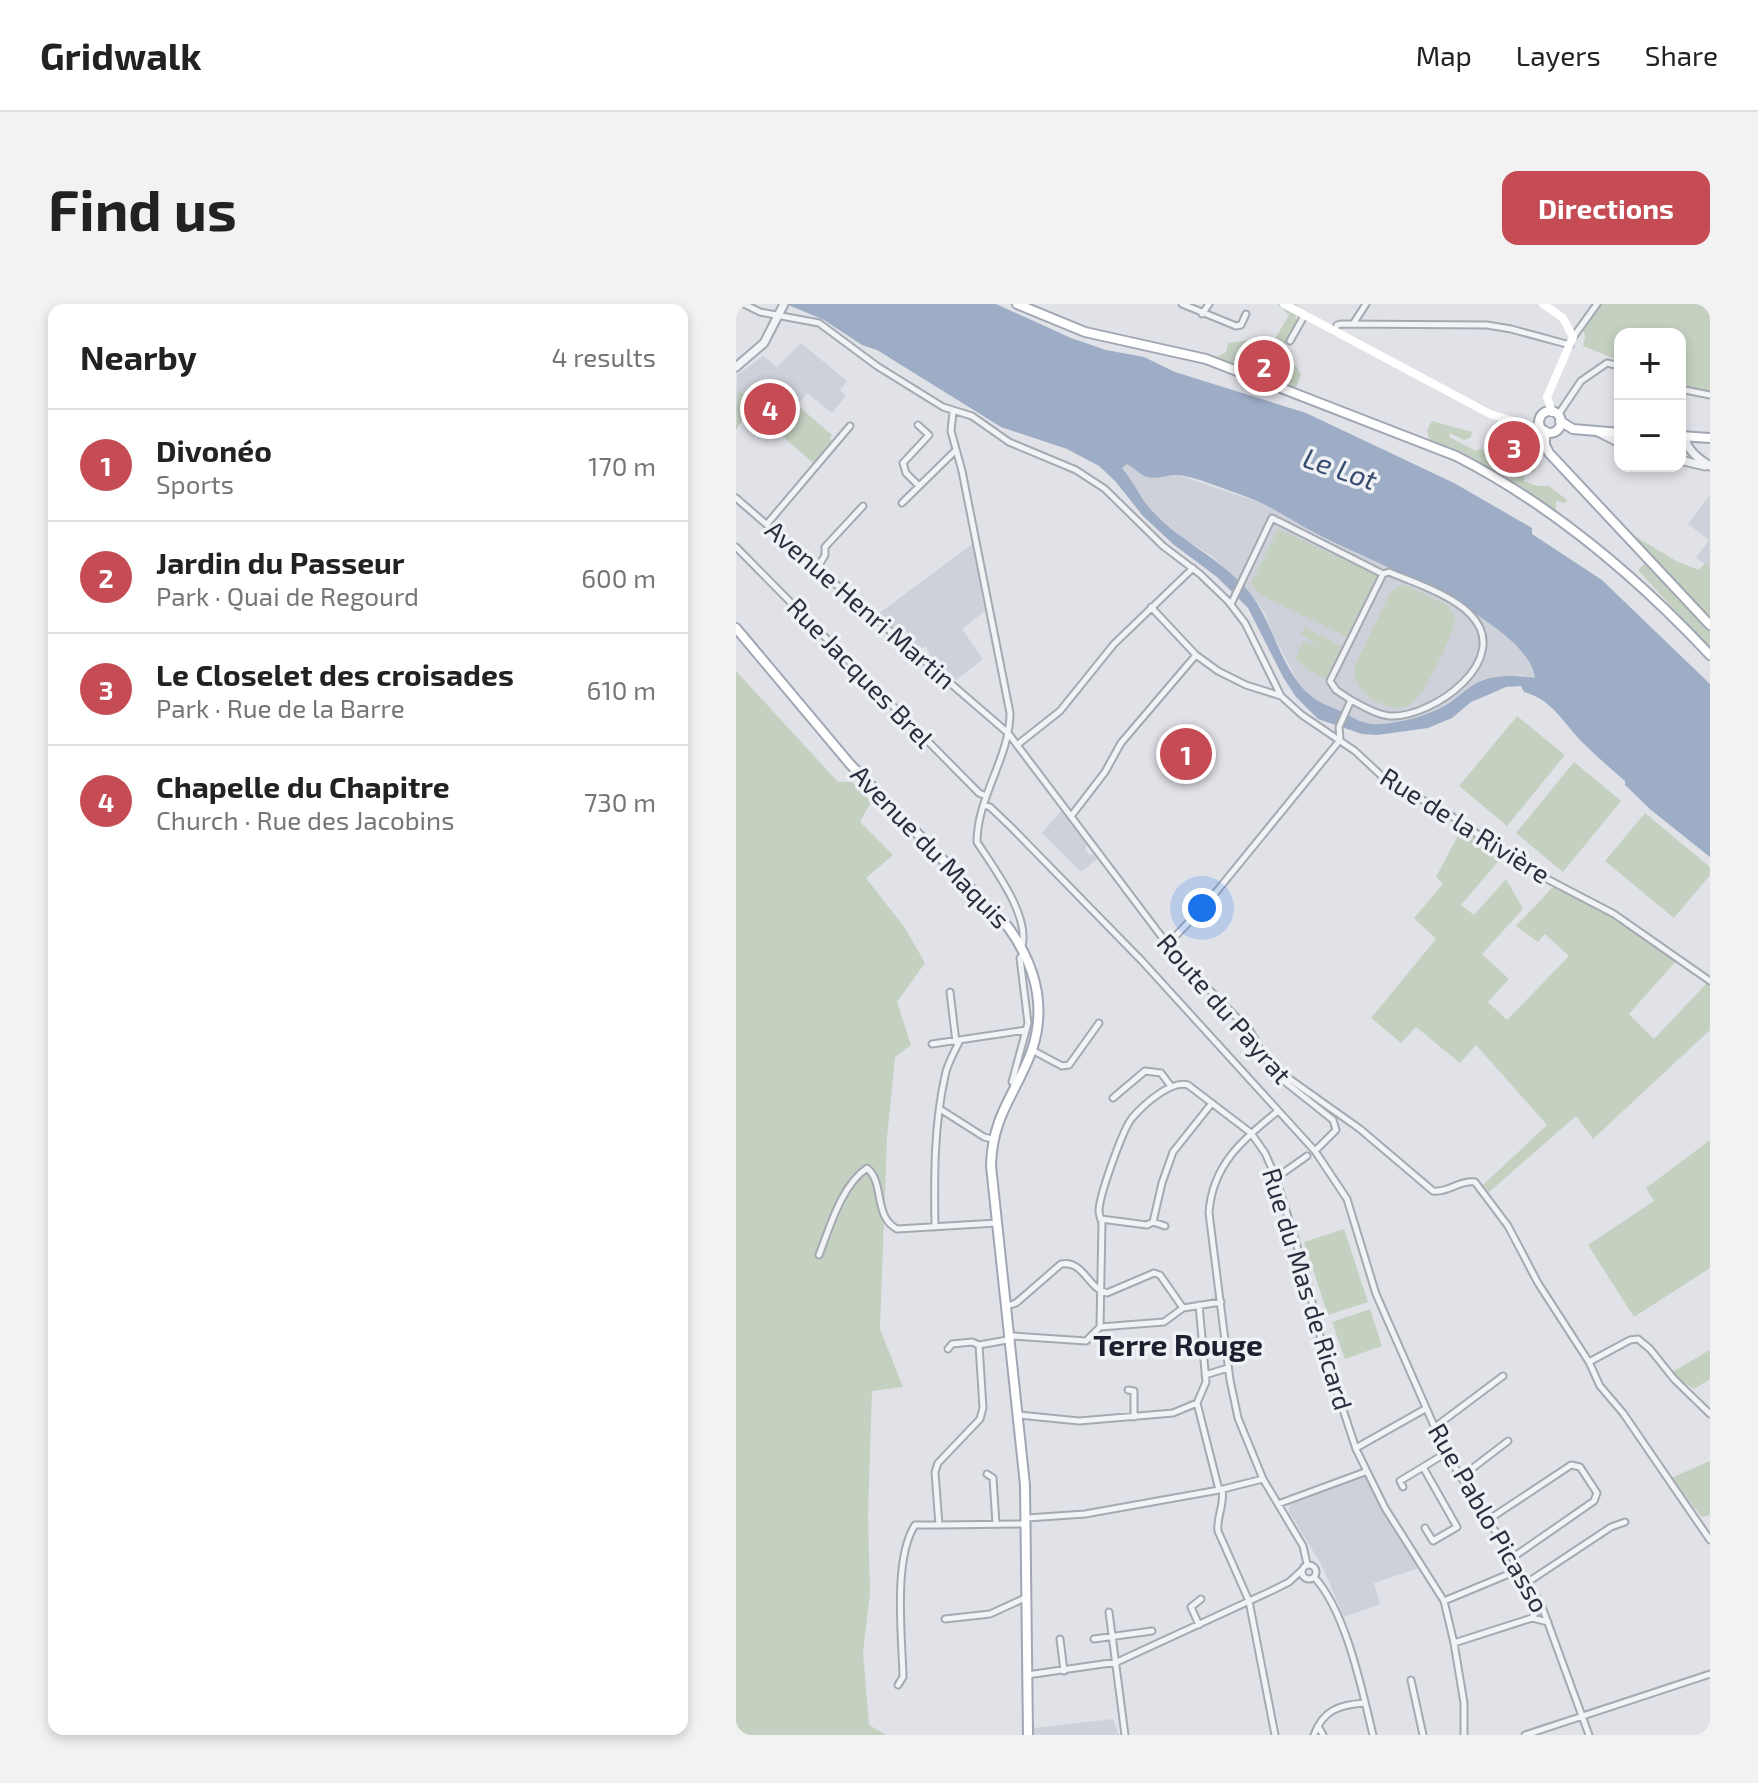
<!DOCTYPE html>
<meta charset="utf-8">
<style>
body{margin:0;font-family:"Exo 2",sans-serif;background:#f2f2f2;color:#222}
.controls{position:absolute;right:24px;top:24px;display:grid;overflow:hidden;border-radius:16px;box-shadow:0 4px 12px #0003}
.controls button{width:72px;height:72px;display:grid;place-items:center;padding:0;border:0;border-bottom:2px solid #e0e0e0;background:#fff;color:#222;font:40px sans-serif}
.you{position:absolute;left:466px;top:604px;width:28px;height:28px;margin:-20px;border:6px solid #fff;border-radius:50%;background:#1a73e8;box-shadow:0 0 0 12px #1a73e833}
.badge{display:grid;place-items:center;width:52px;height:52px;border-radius:50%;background:#c54c55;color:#fff;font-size:26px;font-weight:700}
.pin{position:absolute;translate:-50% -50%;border:4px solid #fff;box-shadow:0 2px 8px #0006}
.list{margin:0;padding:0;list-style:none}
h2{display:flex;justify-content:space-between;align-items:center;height:104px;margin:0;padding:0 32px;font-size:34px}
h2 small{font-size:26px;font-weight:400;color:#767676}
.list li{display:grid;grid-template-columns:52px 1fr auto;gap:24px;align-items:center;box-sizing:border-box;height:112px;padding:0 32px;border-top:2px solid #e0e0e0}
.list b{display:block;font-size:30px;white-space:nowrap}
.list p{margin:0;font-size:26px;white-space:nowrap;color:#767676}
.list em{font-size:26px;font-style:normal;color:#767676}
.map{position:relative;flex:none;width:974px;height:1431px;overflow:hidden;border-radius:16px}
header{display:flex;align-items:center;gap:48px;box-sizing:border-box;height:112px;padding:0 40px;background:#fff;border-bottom:2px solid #e0e0e0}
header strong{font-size:38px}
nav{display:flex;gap:44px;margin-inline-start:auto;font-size:28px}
.intro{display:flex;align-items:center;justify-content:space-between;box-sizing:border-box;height:192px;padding:0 48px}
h1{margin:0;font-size:56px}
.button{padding:20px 36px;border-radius:16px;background:#c54c55;color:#fff;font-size:28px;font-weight:700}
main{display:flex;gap:48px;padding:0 48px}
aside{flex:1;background:#fff;border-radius:16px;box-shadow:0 4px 12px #0003}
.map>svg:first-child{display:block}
</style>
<header>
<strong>Gridwalk</strong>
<nav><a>Map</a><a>Layers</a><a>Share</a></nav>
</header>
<div class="intro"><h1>Find us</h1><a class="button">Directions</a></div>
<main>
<aside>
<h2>Nearby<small>4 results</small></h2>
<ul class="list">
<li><span class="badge">1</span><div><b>Divonéo</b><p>Sports</p></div><em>170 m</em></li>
<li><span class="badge">2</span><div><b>Jardin du Passeur</b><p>Park · Quai de Regourd</p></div><em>600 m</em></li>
<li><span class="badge">3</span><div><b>Le Closelet des croisades</b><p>Park · Rue de la Barre</p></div><em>610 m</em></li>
<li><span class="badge">4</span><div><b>Chapelle du Chapitre</b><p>Church · Rue des Jacobins</p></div><em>730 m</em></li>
</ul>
</aside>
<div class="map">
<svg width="974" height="1431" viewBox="0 0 974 1431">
<rect width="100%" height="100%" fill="#e0e2e8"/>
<path fill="#ced1da" d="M65,39L111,77L104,86L110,92L96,109L71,89L45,120L0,107L1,71L27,52L41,63Z
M391,160L407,172L442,171L528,200L578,229L696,283L763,325L789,351L799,368V375L788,371L746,376L710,401L692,409L667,418L635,422L586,400L573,391L561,376L537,331L529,309L510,284L477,253L447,234L416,208L386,164Z
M974,191V263L960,254L973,236L952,220Z
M236,240L249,307L226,325L247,355L220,376L196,356L190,342L183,346L142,310Z
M325,507L351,541L349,545L354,551L357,550L361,555L345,568L306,529Z
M630,1172L683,1264L638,1279L644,1300L608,1313L585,1260L553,1208V1204L556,1198Z
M377,1415L383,1431H298V1424Z"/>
<path fill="#c4d1c1" d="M542,0H560L567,7L565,12L558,13L564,17L549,42L538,36L553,11Z
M864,0H974V87L944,82V30H884V57L847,42L849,35L847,22Z
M513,36L546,49L545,55L560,62L565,71L560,84L478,55L490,48L492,39Z
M2,87L15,92L14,107L23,111L26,118L24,121L12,122L8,114L0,126Z
M61,101L96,131L94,134L96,137L78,160L43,129L45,120Z
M696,117L736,128L735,133L728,136L714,129L713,133L740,147L746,145L754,157L767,159L778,165L783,154L794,158L800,166L796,169L789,165L788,177L801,182H813L831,196L830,199L820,197V209C805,199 782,173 763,175C743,155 719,148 693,135L691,126Z
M542,225L643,272L613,334L523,290L515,279Z
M897,231L942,258L963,266L969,259L974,263V345L902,266L916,252Z
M664,281H670L713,302L720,314C716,331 689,393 674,401C658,410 628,395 621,379C618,374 619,367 619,361L654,289Z
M568,323L608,343L592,376L566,363L567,360L559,356L567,337L576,341L578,337L565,331Z
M0,367L102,478H116L135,498L124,518L157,551L130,574L169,624L189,659L161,698L175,741L159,753L151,834L144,1025L167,1083L136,1087L132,1211L134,1289L127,1348L133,1421L150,1431H0Z
M781,412L829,451L771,522L723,482Z
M838,458L885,497L827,568L780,529Z
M909,509L974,563V571L938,614L869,557Z
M727,522L767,552L725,601L738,611L770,575L787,605L746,650L773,675L752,698L771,716L833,652L809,630L802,638L780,622L818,582L880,615L941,656L893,710L918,735L971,679L974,681V726L857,835L840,812L753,888L747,881L811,821L740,741L724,759L680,723L665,739L635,714L700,635L678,614L707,580L700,573Z
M974,836V964L898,1013L852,941L918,897L910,884Z
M608,925L632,998L592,1011L568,938Z
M634,1005L646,1042L609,1055L596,1018Z
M974,1046V1075L958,1085L942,1075L936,1068Z
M974,1157V1211L966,1213L935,1174Z"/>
<path fill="#9dadc6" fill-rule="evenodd" d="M50,0H260L335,34L370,46L408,53L439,68L570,109L718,179L796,224V230L866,276L974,380V553L915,506L889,481V477C874,464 859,451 846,438C828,419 815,395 788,388L785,382L770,383L754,390L735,398L716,414L692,424L641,431L626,430L582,415L560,393L547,373L512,304L481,273L437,240L407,212L379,177L363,162L331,145L265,123L141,46L126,41L88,16ZM391,160C398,164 404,171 411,173C421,176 431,170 441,171C458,172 494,187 511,193C536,202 557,218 581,230C629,255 792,317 799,374C785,371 759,371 745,377C732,382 722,394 710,401C690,412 668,418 646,420C629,422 620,415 606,408C595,402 583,400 574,391C542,363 537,313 508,282C481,253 445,237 418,209C405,196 398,178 386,164Z"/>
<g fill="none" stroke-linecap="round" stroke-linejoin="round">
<defs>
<path id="minor" d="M8,0L24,8L83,19L141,62L207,103L236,112L273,138L340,166L369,185L427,242L464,270L492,297L509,319L545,392
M446,0L500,22L505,21L510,10
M466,10L473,0
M617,20L630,0
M599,27L601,21L605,20L751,21L775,25L834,41
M838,32L861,0
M554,37L568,12
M944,85L974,91
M217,108L215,127L226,167L274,409C274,453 241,493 241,538C257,563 294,611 286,642
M822,111L845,77L871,59L884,62
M182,121L193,131L167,159L170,169L183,182
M0,194L272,429L441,653L514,727L530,756L543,773L597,816L600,826L579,847
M166,199L220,146
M31,220L114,122
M0,243L243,489L250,492
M82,263L89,251V243L127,202
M495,300L536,214L647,270L594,377L600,386L615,396L603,423L604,435
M415,303L460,351L482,367L510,381L545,392L566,411L619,447L650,476L714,511L790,564L878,610L974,677
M615,396C626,402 641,411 654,412C697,414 779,355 734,310C716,291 677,278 653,268L647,270
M281,441L324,407L378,340L457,264
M248,501L254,503L275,523L406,657L579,847L611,895L640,990L710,1149L805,1300L853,1431
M336,511L369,468L385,439L460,351
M431,641L472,598L604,436
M214,688L220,738
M196,740L290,726
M296,746L326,762L333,761L363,719
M541,766L624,825L697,887C712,889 723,876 739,878L772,922L802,979L853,1058L864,1082L887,1109L974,1236
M279,780L276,778L292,719L284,654L288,649
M377,794L409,767L425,769L434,781
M204,805L248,833L256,835
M542,807C507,835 476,861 473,909L494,1076L502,1114L527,1175L567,1242L571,1260
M540,874L571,852
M365,915L411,921L417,918L429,922
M417,918L426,879L437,848L476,799
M199,923C198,873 198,821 209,772C211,760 218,749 223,738
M83,951C94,923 105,882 131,864C149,879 137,912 161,925L261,919
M463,1001L470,1078L461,1099L483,1186
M271,1002L280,999L325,960C348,956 351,984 371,989L418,969L424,971L447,1004
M364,1023L366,919C365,916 363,910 363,907C363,892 387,825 396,814C408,800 435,776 452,781L515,829L529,849L540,874L569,968L587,1045L620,1145L649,1204L708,1297L718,1339L728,1399V1431
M212,1045L216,1040L236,1038L243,1041
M853,1058L894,1036L902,1035L914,1045L938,1075L974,1110
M469,1071L492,1064
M392,1086L398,1087V1113
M283,1111L343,1117L437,1109L461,1099
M699,1123L767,1072
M620,1144L689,1105
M687,1163L721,1223L697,1237L689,1224
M251,1170L257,1174L260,1220
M725,1173L772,1137
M667,1183L664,1177L710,1149
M486,1185C489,1201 480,1213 482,1227L513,1297L539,1431
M542,1200L629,1168
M291,1214L349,1210L483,1186L527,1175
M752,1216L835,1161L844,1163L861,1189L858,1197L776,1254
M290,1220L203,1221L199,1168L202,1159L244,1115L247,1104L243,1041L271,1036L278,1032L350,1037L364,1023L428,1018L447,1004L485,998
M566 1268a7 7 0 1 1 14 0a7 7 0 1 1-14 0Z
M578,1273C610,1307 626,1386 637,1431
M792,1278L875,1223L889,1218
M708,1297L773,1270
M805,1300L796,1314L812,1318
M373,1308L389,1431
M209,1315L254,1310L291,1293
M463,1321L455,1303L465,1295
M324,1335L328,1367
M358,1335L416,1327
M718,1339L796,1314
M291,1371L381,1358L535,1287L553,1278L565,1267
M675,1376L687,1431
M162,1381L167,1373C166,1332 157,1255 179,1221H203
M582,1422L587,1431
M578,1431C587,1406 603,1401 628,1399
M789,1431L974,1370"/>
<path id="tertiary" d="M0,63L28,39L48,0
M862,128L884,139
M949,132C950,146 963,155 974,162
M944,156L969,162"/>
<path id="primary" d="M281,0L349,28L470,55L720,152C816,201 901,273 974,351
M803 118a11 11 0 1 1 22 0a11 11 0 1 1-22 0Z
M824,117L837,125L884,129
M809,127V141L813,149L974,321
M944,132L974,134
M0,324L114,460L272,623C298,659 311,701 296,746C280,790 256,811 255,862L289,1181L292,1431"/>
</defs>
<use href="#minor" stroke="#a5a9b2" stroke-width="9"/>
<use href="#tertiary" stroke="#a5a9b2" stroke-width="11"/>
<use href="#primary" stroke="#a0a6b3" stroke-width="12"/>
<use href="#minor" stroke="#f2f3f6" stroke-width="5"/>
<use href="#tertiary" stroke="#f2f3f6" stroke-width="7"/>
<path stroke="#fff" stroke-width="8" d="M548,0L754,110L807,126
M807,0L827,14L837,33L811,93L816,108"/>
<use href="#primary" stroke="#fff" stroke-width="8"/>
</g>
<g text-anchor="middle" stroke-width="7" stroke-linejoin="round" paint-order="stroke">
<g font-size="26" fill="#292f3e" stroke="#eff1f5">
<text transform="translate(124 301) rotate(41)" y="9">Avenue Henri Martin</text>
<text transform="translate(124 369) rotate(46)" y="9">Rue Jacques Brel</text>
<text transform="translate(729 522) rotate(32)" y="9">Rue de la Rivière</text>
<text transform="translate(194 543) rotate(46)" y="9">Avenue du Maquis</text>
<text transform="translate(488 705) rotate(49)" y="9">Route du Payrat</text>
<text transform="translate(571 985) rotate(73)" y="9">Rue du Mas de Ricard</text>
<text transform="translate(752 1214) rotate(60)" y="9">Rue Pablo Picasso</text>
</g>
<g font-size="28" font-style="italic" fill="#364b6f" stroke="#eff1f5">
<text transform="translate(604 165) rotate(19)" y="10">Le Lot</text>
</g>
<g font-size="30" font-weight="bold" fill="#1c212f" stroke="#eff1f5">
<text x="442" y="1052">Terre Rouge</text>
</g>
</g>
</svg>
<div class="controls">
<button>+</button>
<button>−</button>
</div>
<div class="you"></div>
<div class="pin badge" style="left:450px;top:450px">1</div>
<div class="pin badge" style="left:528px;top:62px">2</div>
<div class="pin badge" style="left:778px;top:143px">3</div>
<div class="pin badge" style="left:34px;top:105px">4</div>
</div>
</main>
